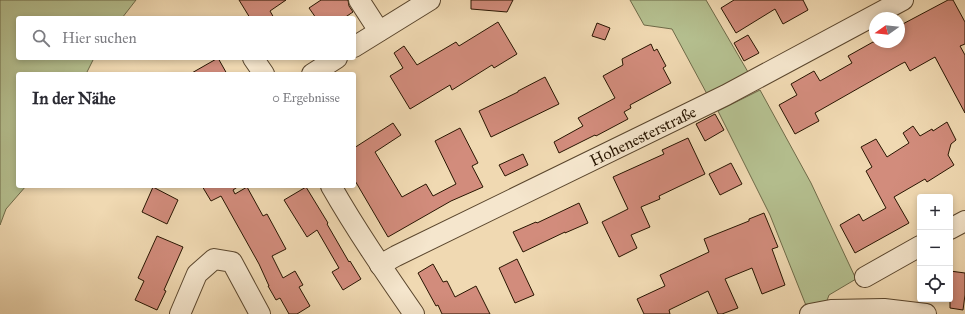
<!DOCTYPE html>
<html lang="de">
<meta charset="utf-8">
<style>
body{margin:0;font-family:"IM FELL Great Primer",serif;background:#f2f2f3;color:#2b2b33}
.controls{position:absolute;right:12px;bottom:12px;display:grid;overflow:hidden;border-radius:4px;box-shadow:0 2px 6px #0003}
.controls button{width:36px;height:36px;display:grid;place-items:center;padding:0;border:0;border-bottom:1px solid #e1e1e2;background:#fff;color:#2b2b33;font:20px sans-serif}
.compass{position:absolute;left:869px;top:12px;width:36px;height:36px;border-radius:50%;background:#fff;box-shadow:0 2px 6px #0003;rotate:255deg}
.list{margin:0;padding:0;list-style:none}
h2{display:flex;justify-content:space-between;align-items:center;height:52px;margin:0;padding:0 16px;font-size:17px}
h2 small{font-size:13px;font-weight:400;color:#7c7c81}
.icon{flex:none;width:22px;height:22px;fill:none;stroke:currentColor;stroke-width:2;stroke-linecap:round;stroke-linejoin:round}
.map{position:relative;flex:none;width:965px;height:314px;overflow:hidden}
.search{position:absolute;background:#fff;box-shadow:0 2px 6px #0003;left:16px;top:16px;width:340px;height:44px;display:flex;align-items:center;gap:10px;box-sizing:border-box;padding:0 14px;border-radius:4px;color:#7c7c81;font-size:15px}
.panel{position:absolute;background:#fff;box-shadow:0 2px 6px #0003;left:16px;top:72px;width:340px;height:116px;border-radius:4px}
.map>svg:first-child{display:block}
</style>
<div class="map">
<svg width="965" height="314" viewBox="0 0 965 314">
<rect width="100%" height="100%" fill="#f0d9b2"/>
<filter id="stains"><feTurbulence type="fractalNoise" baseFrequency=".005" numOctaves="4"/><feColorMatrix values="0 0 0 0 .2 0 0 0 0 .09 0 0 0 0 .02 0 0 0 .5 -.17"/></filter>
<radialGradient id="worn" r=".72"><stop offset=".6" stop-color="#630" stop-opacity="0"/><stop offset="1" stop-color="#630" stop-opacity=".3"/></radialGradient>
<path fill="#b5c090" stroke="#6e6a48" d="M0,0H136L122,18H18V58H94L86,74H18V186H26L6,209L0,225Z
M630,0H706L748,72L707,94L672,29L644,25Z
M760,90L811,183L856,279L829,295L825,306L807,308L770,215L718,111Z"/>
<path fill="#d28c7c" stroke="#281501" d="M239,0H286L270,11L274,18H250Z
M321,0H348L349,6L353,12L344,18H316L309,8Z
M471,0H513L507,12L471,9Z
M734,0H803L808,10L783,24L775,9L736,33L721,8Z
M948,0H953L965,22V44L960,46L965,55V113L935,57L910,71L905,62L901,64L815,113L819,121L795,134L779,105L797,95L791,84L814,71L820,81L852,63L848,56L873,42H899V26Z
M498,22L517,54L494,68L492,65L452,90L450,85L410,109L390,76L403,68L394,53L404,46L417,65L456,42L459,46Z
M597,23L610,28L605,40L592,36Z
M748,35L759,53L744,61L734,43Z
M651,44L654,51L657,49L666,66L663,68L671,83L630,105L631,108L624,112L628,119L596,136L595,135L559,153L554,142L583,126L578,118L615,98L603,76L623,65L622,59Z
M218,58L227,74H190Z
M545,77L559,104L491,137L479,111L518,92V91Z
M715,114L724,130L705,141L696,124Z
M947,122L956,140L951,144L948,155L954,165L927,182L925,179L894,197L909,223L855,253L840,225L859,214L863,221L886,208L866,171L872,167L861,147L876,139L887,157L909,143L903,133L913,126L920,136L932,129L933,131Z
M393,123L401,135L375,152L402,197L426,184L433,196L456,184L435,141L460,128L478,163L472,166L483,187L451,201L388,237L354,179V148Z
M688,138L705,174L659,196L660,199L641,207L650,227L631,235L637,248L619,257L602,222L628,209L613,177L664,154L662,150Z
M523,154L528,165L505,176L499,165Z
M731,163L742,184L720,195L709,174Z
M202,186H239L233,190L235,194L247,187L263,216L267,214L286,249L272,256L283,278L295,271L303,285L299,287L310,306L297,314H289L280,298L276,300L268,286H269L259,264L221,196L211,201Z
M153,187L178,200L167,224L142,212Z
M306,187L328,223L327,224L349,262L350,261L361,279L343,290L332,272L339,268L317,230L307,237L284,200Z
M579,203L588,223L565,233V232L523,252L513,232L536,222L537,223Z
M764,213L778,247L772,249L785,285L762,294L752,268L725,279L738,308L722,314H718L708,291L669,310L670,314H644L637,299L665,286L660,275L709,252L704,239L749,221V219Z
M157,236L183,247L164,290L166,291L157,310L135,300L144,281L138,278Z
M517,259L534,295L515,303L499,268Z
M433,264L443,282L447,281L455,297L476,286L490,314H442L438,305L436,306L418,273Z
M950,271L965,273V295L963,310L950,308Z"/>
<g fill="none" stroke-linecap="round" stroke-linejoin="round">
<defs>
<g id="minor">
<path d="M359,0L379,31"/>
<path d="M354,47L430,0"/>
<path d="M253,58L264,74"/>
<path d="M312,74L337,58"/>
<path d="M331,186C356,230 385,272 414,314"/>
<path d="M950,229L965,221"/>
<path id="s1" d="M380,265L396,256L726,95L903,0"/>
<path d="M865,277L920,246"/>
<path d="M180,314L197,274L214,259L232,262L260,314"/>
<path d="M810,314L831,310L884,309L926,314"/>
</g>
</defs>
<use href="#minor" stroke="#5a462d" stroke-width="22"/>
<use href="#minor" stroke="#f5e6cd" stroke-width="20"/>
</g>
<g text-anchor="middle" stroke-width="4" stroke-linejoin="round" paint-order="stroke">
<g font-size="16" fill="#281501" stroke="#f5e6cd">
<text dy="6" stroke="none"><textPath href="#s1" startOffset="293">Hohenesterstraße</textPath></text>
</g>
</g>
<rect width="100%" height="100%" filter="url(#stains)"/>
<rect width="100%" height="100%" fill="url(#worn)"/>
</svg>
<div class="controls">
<button>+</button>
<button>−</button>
<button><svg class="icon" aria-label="locate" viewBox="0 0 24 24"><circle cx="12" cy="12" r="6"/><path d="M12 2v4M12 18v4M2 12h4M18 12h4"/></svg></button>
</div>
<svg class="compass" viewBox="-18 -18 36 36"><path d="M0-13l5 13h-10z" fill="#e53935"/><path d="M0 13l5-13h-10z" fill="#7c7c81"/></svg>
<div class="search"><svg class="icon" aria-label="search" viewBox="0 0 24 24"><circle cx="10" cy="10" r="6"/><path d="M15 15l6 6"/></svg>Hier suchen</div>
<section class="panel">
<h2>In der Nähe<small>0 Ergebnisse</small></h2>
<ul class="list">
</ul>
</section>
</div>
